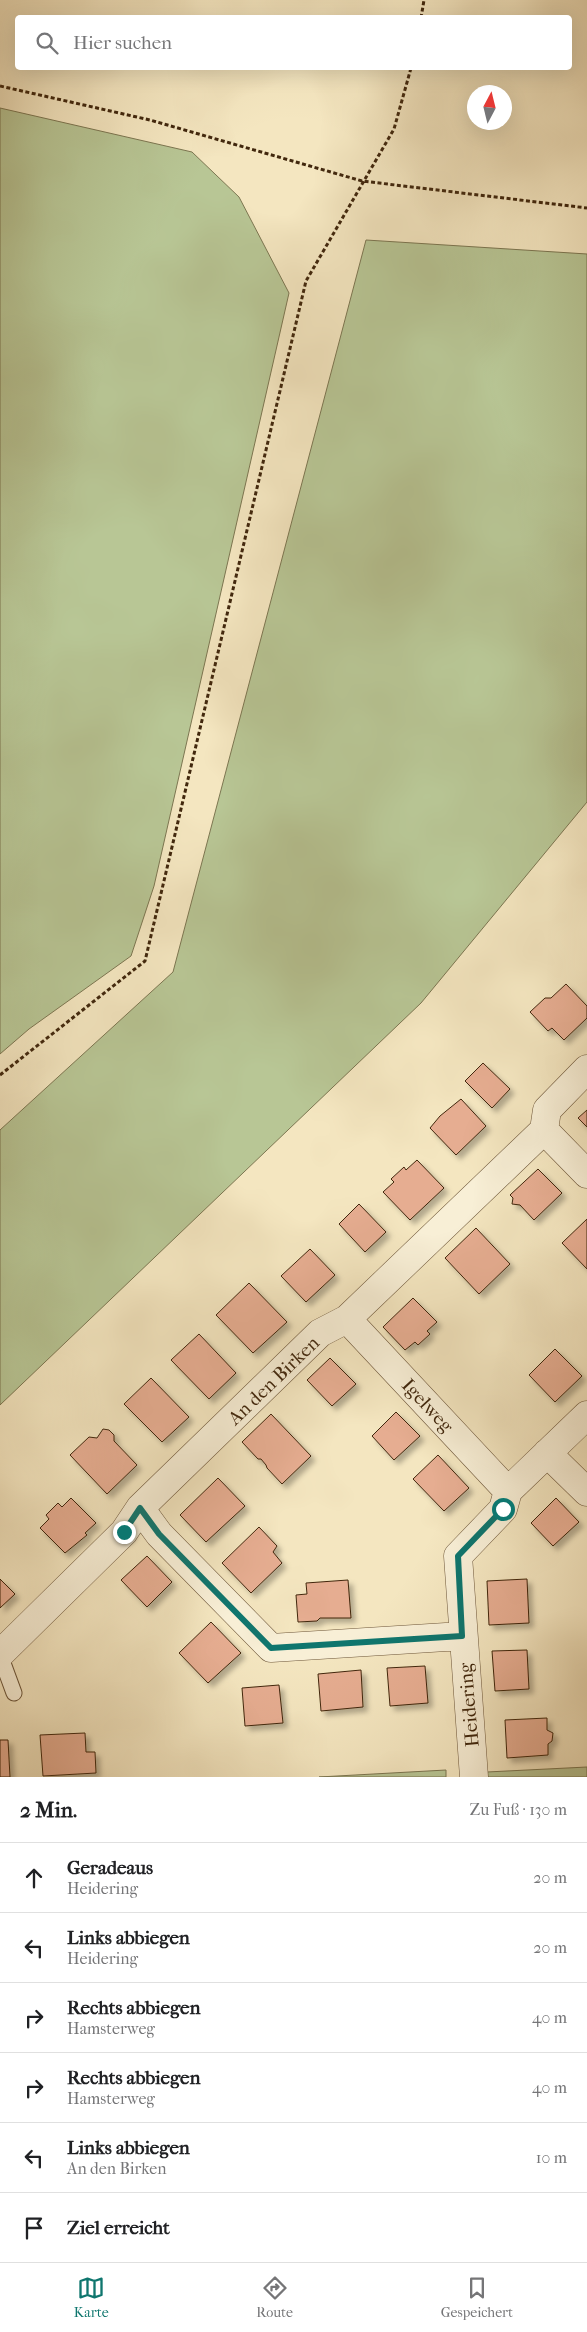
<!DOCTYPE html>
<html lang="de">
<meta charset="utf-8">
<style>
body{margin:0;font-family:"IM FELL French Canon",serif;background:#f2f2f2;color:#202124}
.compass{position:absolute;left:467px;top:85px;width:45px;height:45px;border-radius:50%;background:#fff;box-shadow:0 5px 20px #0002;rotate:7deg}
.stop{position:absolute;width:15px;height:15px;margin:-11px;border:4px solid #0f766e;border-radius:50%;background:#fff}
.stop.end{background:#0f766e;border-color:#fff;box-shadow:0 1px 5px #0008}
.list{margin:0;padding:0;list-style:none}
h2{display:flex;justify-content:space-between;align-items:center;height:65px;margin:0;padding:0 20px;font-size:21px}
h2 small{font-size:16px;font-weight:400;color:#757577}
.list li{display:grid;grid-template-columns:32px 1fr auto;gap:15px;align-items:center;box-sizing:border-box;height:70px;padding:0 20px;border-top:1px solid #e0e0e0}
.list b{display:block;font-size:19px;white-space:nowrap}
.list p{margin:0;font-size:16px;white-space:nowrap;color:#757577}
.list em{font-size:16px;font-style:normal;color:#757577}
.icon{flex:none;width:28px;height:28px;fill:none;stroke:currentColor;stroke-width:2;stroke-linecap:round;stroke-linejoin:round}
.map{position:relative;flex:none;width:587px;height:1777px;overflow:hidden}
.search{position:absolute;background:#fff;box-shadow:0 5px 20px #0002;left:15px;right:15px;top:15px;height:55px;display:flex;align-items:center;gap:12px;box-sizing:border-box;padding:0 18px;border-radius:5px;color:#757577;font-size:19px}
.sheet{height:485px;background:#fff}
nav{display:flex;justify-content:space-around;align-items:center;box-sizing:border-box;height:70px;border-top:1px solid #e0e0e0;background:#fff;font-size:14px;color:#757577}
nav a{display:grid;justify-items:center;gap:2px}
nav .on{color:#0f766e}
.map>svg:first-child{display:block}
</style>
<div class="map">
<svg width="587" height="1777" viewBox="0 0 587 1777">
<defs>
<filter id="shadow"><feDropShadow dx="4.5" dy="4.5" stdDeviation="2.5" flood-color="#0004"/></filter>
</defs>
<rect width="100%" height="100%" fill="#f4e6c0"/>
<filter id="stains"><feTurbulence type="fractalNoise" baseFrequency=".004" numOctaves="4"/><feColorMatrix values="0 0 0 0 .2 0 0 0 0 .09 0 0 0 0 .02 0 0 0 .5 -.17"/></filter>
<radialGradient id="worn" r=".72"><stop offset=".6" stop-color="#630" stop-opacity="0"/><stop offset="1" stop-color="#630" stop-opacity=".3"/></radialGradient>
<path fill="#b8c695" stroke="#7c7651" d="M0,108L192,152L239,197L289,293L154,886L131,956L29,1029L0,1054Z
M366,240L587,254V802L421,1003L0,1405V1130L173,972Z
M587,1767V1777H487V1772Z
M446,1770V1777H319Z"/>
<path fill="#e6ad91" stroke="#41270d" filter="url(#shadow)" d="M566,984L587,1006V1018L564,1040L552,1028L548,1031L530,1012L545,998H551Z
M483,1063L510,1089L492,1108L465,1081Z
M461,1099L486,1126L456,1155L430,1128L440,1116Z
M587,1110V1127L578,1118Z
M417,1160L444,1188L410,1220L383,1192L394,1182L391,1179L404,1167L406,1170Z
M538,1169L562,1193L534,1220L520,1205L512,1204L513,1198L510,1195Z
M359,1204L386,1232L365,1252L339,1224Z
M587,1219V1269L562,1243Z
M476,1228L510,1264L479,1294L445,1258Z
M310,1249L335,1275L306,1302L281,1276Z
M249,1283L287,1322L253,1353L216,1315Z
M413,1298L437,1322L427,1331L430,1334L418,1345L415,1342L405,1350L383,1327Z
M199,1334L236,1373L209,1399L171,1360Z
M555,1349L582,1376L555,1402L529,1375Z
M330,1358L356,1384L332,1406L307,1380Z
M151,1378L189,1417L162,1442L124,1404Z
M396,1412L420,1436L394,1460L372,1436Z
M271,1414L311,1456L282,1484L267,1468L266,1465L261,1459H258L242,1442Z
M103,1429L109,1430L114,1435V1441L137,1465L107,1494L70,1455L89,1437L97,1438Z
M438,1455L469,1488L444,1511L413,1479Z
M218,1478L245,1506L206,1542L180,1515Z
M71,1498L96,1523L85,1533L87,1535L65,1553L40,1528L49,1519L46,1515L58,1503L62,1507Z
M556,1498L579,1522L553,1546L531,1523Z
M259,1527L277,1546L273,1552L282,1563L251,1593L222,1563Z
M147,1556L172,1582L147,1607L121,1580Z
M0,1579L15,1594L0,1608Z
M527,1579L529,1623L489,1625L487,1581Z
M348,1580L351,1618H320L317,1621L298,1622L296,1595L307,1594L306,1583Z
M211,1622L241,1653L208,1683L179,1653Z
M527,1650L529,1689L495,1691L492,1651Z
M425,1666L428,1703L390,1706L387,1668Z
M361,1670L363,1707L321,1711L318,1674Z
M279,1685L283,1723L245,1726L242,1688Z
M547,1718V1730L553,1733L552,1741L548,1744V1755L507,1758L505,1720Z
M85,1733L86,1752H95L96,1773L43,1776L40,1735Z
M0,1740H8L10,1777H0Z"/>
<g fill="none" stroke-linecap="round" stroke-linejoin="round">
<defs>
<path id="lane" d="M0,1655L14,1693"/>
<path id="street" d="M544,1130L587,1174
M347,1319L508,1491
M547,1453L587,1492
M140,1508L159,1534L271,1648L462,1636
M0,1654L124,1532L140,1508L320,1333L347,1319L544,1130L547,1110L587,1069
M474,1777L458,1556L503,1509L508,1491L587,1415"/>
</defs>
<use href="#lane" stroke="#6e573a" stroke-width="17"/>
<use href="#street" stroke="#6e573a" stroke-width="29"/>
<path stroke="#41270d" stroke-width="3" stroke-dasharray="4 2.5" stroke-linecap="butt" d="M421,18L424,0
M0,86L150,120L362,181L587,208
M0,1075L145,961L306,281L394,129L411,68"/>
<use href="#lane" stroke="#f8efd6" stroke-width="15"/>
<use href="#street" stroke="#f8efd6" stroke-width="28"/>
</g>
<g fill="none" stroke-linecap="round" stroke-linejoin="round">
<path stroke="#0f766e" stroke-width="6" d="M124,1532L140,1508L159,1534L271,1648L462,1636L458,1556L503,1509"/>
</g>
<g text-anchor="middle" stroke-width="4.5" stroke-linejoin="round" paint-order="stroke">
<g font-size="19" fill="#41270d" stroke="#f8efd6">
<text transform="translate(273 1380) rotate(-44)" y="7">An den Birken</text>
<text transform="translate(428 1405) rotate(47)" y="7">Igelweg</text>
<text transform="translate(468 1705) rotate(-95)" y="7">Heidering</text>
</g>
</g>
<rect width="100%" height="100%" filter="url(#stains)"/>
<rect width="100%" height="100%" fill="url(#worn)"/>
</svg>
<svg class="compass" viewBox="-18 -18 36 36"><path d="M0-13l5 13h-10z" fill="#e53935"/><path d="M0 13l5-13h-10z" fill="#757577"/></svg>
<div class="stop" style="left:503px;top:1509px"></div>
<div class="stop end" style="left:124px;top:1532px"></div>
<div class="search"><svg class="icon" aria-label="search" viewBox="0 0 24 24"><circle cx="10" cy="10" r="6"/><path d="M15 15l6 6"/></svg>Hier suchen</div>
</div>
<section class="sheet">
<h2>2 Min.<small>Zu Fuß · 130 m</small></h2>
<ul class="list">
<li><svg class="icon" aria-label="ahead" viewBox="0 0 24 24"><path d="M12 20V5M6 11l6-6 6 6"/></svg><div><b>Geradeaus</b><p>Heidering</p></div><em>20 m</em></li>
<li><svg class="icon" aria-label="left" viewBox="0 0 24 24"><path d="M17 20v-9H6M10 6l-5 5 5 5"/></svg><div><b>Links abbiegen</b><p>Heidering</p></div><em>20 m</em></li>
<li><svg class="icon" aria-label="right" viewBox="0 0 24 24"><path d="M7 20v-9h11M14 6l5 5-5 5"/></svg><div><b>Rechts abbiegen</b><p>Hamsterweg</p></div><em>40 m</em></li>
<li><svg class="icon" aria-label="right" viewBox="0 0 24 24"><path d="M7 20v-9h11M14 6l5 5-5 5"/></svg><div><b>Rechts abbiegen</b><p>Hamsterweg</p></div><em>40 m</em></li>
<li><svg class="icon" aria-label="left" viewBox="0 0 24 24"><path d="M17 20v-9H6M10 6l-5 5 5 5"/></svg><div><b>Links abbiegen</b><p>An den Birken</p></div><em>10 m</em></li>
<li><svg class="icon" aria-label="arrive" viewBox="0 0 24 24"><path d="M6 21V4h12l-3 4 3 4H6"/></svg><div><b>Ziel erreicht</b></div></li>
</ul>
</section>
<nav>
<a class="on"><svg class="icon" aria-label="map" viewBox="0 0 24 24"><path d="M3 6l6-2 6 2 6-2v14l-6 2-6-2-6 2zM9 4v14M15 6v14"/></svg>Karte</a>
<a><svg class="icon" aria-label="directions" viewBox="0 0 24 24"><path d="M12 3l9 9-9 9-9-9zM9 14v-3h6M13 9l2 2-2 2"/></svg>Route</a>
<a><svg class="icon" aria-label="saved" viewBox="0 0 24 24"><path d="M7 4h10v16l-5-4-5 4z"/></svg>Gespeichert</a>
</nav>
